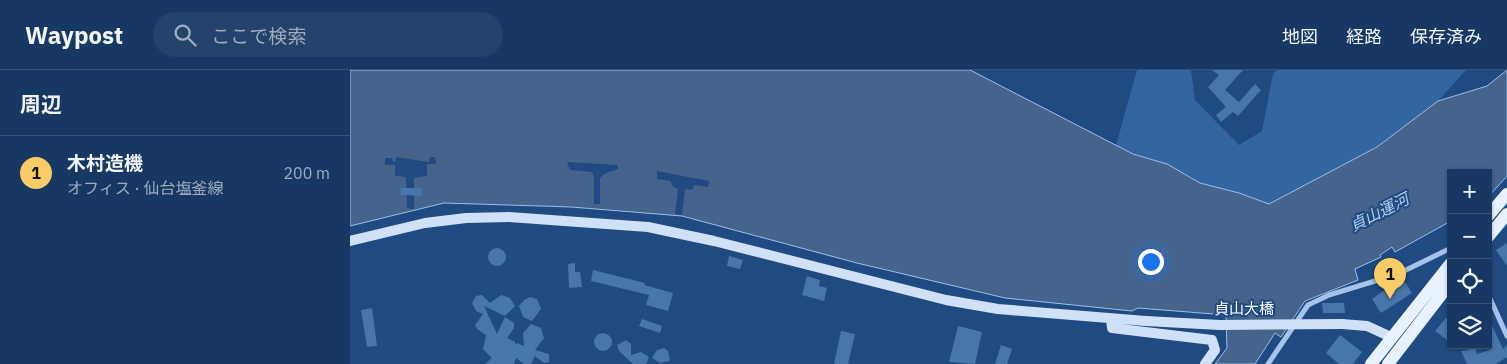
<!DOCTYPE html>
<html lang="ja">
<meta charset="utf-8">
<style>
body{margin:0;font-family:"IBM Plex Sans","Noto Sans JP",sans-serif;background:#24436b;color:#f1f3f6}
.controls{position:absolute;right:15px;bottom:15px;display:grid;overflow:hidden;border-radius:0px;box-shadow:0 1px 4px #0004}
.controls button{width:45px;height:45px;display:grid;place-items:center;padding:0;border:0;border-bottom:1px solid #365277;background:#173862;color:#f1f3f6;font:25px sans-serif}
.you{position:absolute;left:800px;top:191px;width:18px;height:18px;margin:-12px;border:4px solid #fff;border-radius:50%;background:#1a73e8;box-shadow:0 0 0 8px #1a73e833}
.badge{display:grid;place-items:center;width:32px;height:32px;border-radius:50%;background:#f7cb65;color:#111;font-size:16px;font-weight:700}
.pin{position:absolute;translate:-50% -41px;filter:drop-shadow(0 1px 2px #0008)}
.pin::after{content:'';position:absolute;top:26px;width:18px;height:15px;background:inherit;clip-path:polygon(0 0,100% 0,50% 100%)}
.list{margin:0;padding:0;list-style:none}
h2{display:flex;justify-content:space-between;align-items:center;height:65px;margin:0;padding:0 20px;font-size:21px}
h2 small{font-size:16px;font-weight:400;color:#9eacbe}
.list li{display:grid;grid-template-columns:32px 1fr auto;gap:15px;align-items:center;box-sizing:border-box;height:75px;padding:0 20px;border-top:1px solid #365277}
.list b{display:block;font-size:19px;white-space:nowrap}
.list p{margin:0;font-size:16px;white-space:nowrap;color:#9eacbe}
.list em{font-size:16px;font-style:normal;color:#9eacbe}
.icon{flex:none;width:28px;height:28px;fill:none;stroke:currentColor;stroke-width:2;stroke-linecap:round;stroke-linejoin:round}
.map{position:relative;flex:none;width:1157px;height:294px;overflow:hidden}
header{display:flex;align-items:center;gap:30px;box-sizing:border-box;height:70px;padding:0 25px;background:#173862;border-bottom:1px solid #365277}
header strong{font-size:24px}
nav{display:flex;gap:28px;margin-inline-start:auto;font-size:18px}
.search{width:350px;height:45px;background:#24436b;display:flex;align-items:center;gap:12px;box-sizing:border-box;padding:0 18px;border-radius:28px;color:#9eacbe;font-size:19px}
main{display:flex}
aside{flex:1;background:#173862}
.map>svg:first-child{display:block}
</style>
<header>
<strong>Waypost</strong>
<div class="search"><svg class="icon" aria-label="search" viewBox="0 0 24 24"><circle cx="10" cy="10" r="6"/><path d="M15 15l6 6"/></svg>ここで検索</div>
<nav><a>地図</a><a>経路</a><a>保存済み</a></nav>
</header>
<main>
<aside>
<h2>周辺<small></small></h2>
<ul class="list">
<li><span class="badge">1</span><div><b>木村造機</b><p>オフィス · 仙台塩釜線</p></div><em>200 m</em></li>
</ul>
</aside>
<div class="map">
<svg width="1157" height="294" viewBox="0 0 1157 294">
<rect width="100%" height="100%" fill="#1f4b82"/>
<path fill="#3365a0" d="M787,0H841L845,30L889,75L912,61L923,4L927,0H1116L1088,31L1027,77L919,134L889,123L850,113L817,94L783,84L766,75Z"/>
<path fill="#44648c" stroke="#99bfea" d="M0,0H620L783,84L817,94L850,113L889,123L919,134L1027,77L1088,31L1137,16L1157,0V106L1138,127V103H1101V151L1045,182L1042,177L1030,185L1031,187L1005,199L1008,210L955,231L931,267L925,263L905,294H865L877,278L876,245L788,238L782,241L655,228L507,193L332,146L221,137L94,133L0,156Z"/>
<path fill="#1f4b82" d="M46,87L79,92L80,87H85L86,94H77V106L64,108V139L57,138L56,107L45,106V95H35V88H42L43,92L46,91Z
M217,92L268,95V99L256,103L250,108V134H244V108L242,102L220,100Z
M307,101L359,111L358,117L344,115L342,120L335,119L332,145L325,144L328,119L322,116L321,111L307,109Z"/>
<path fill="#4875ab" d="M862,0H893L875,20L889,32L905,14L911,20L888,46L883,42L871,52L866,45L876,37L858,17L869,5Z
M50,118H72V126L51,125Z
M1157,173V196L1146,180Z
M138 187a9 9 0 1 1 18 0a9 9 0 1 1-18 0Z
M379,186L393,190L390,199L377,196Z
M225,193V202H230L232,217L219,218L218,194Z
M243,200L295,213L294,215L323,223L318,241L296,235L299,225L241,211Z
M457,206L470,210L469,216L477,218L474,231L452,225Z
M1053,209L1062,223L1031,243L1022,229L1044,213L1045,214Z
M132,225L140,233L151,225L160,228L165,236L155,246L134,236L147,264L155,247L164,253V258L157,268L165,272V275L167,273L174,276L173,263L181,254L191,258L194,268L185,280L199,284V292L194,293L185,286L181,294H174L166,288L164,294H135L142,288L133,279L136,265L127,259L125,255L133,244L126,241L122,233L126,226Z
M180,227L187,229L191,239L182,251L173,247L169,236L174,230Z
M972,233H994L995,243H973Z
M22,238L27,276L17,277L11,240Z
M1138,247L1153,279L1157,275V287L1146,294H1117L1111,281L1119,280L1118,275H1125L1127,284L1140,280Z
M1096,248L1101,252V273L1085,261Z
M292,249L312,256L310,263L289,256Z
M608,256L632,262L625,294L599,292Z
M491,261L505,264L498,294H484Z
M244 272a9 9 0 1 1 18 0a9 9 0 1 1-18 0Z
M990,265L1012,282L1003,294H989L976,283Z
M276,270L281,274V285L291,282L299,287L296,294H283L269,281L267,275Z
M651,275L662,279L657,294H645Z
M314,278L318,281L320,291L310,293L302,288L307,280Z"/>
<g fill="none" stroke-linecap="round" stroke-linejoin="round">
<path stroke="#a5c4e9" stroke-width="5" d="M1138,224L1157,266
M918,294L958,235L979,225L1048,204L1101,178"/>
<path stroke="#d0e1f7" stroke-width="10" d="M0,171L75,153L116,148L159,147L298,157L364,171L596,230L648,239L796,251
M761,249L762,258L862,270L865,280L855,294
M992,254L1017,256L1041,267"/>
<path stroke="#e8f1fe" stroke-width="12" d="M1138,146L1157,124
M1138,167L1157,144
M1021,294L1101,193
M1038,294L1101,212"/>
<path stroke="#d0e1f7" stroke-width="10" d="M796,251L870,255L992,254"/>
</g>
<g text-anchor="middle" stroke-width="4" stroke-linejoin="round" paint-order="stroke">
<g font-size="15" fill="#fff" stroke="#1f4b82">
<text x="894" y="244">貞山大橋</text>
</g>
<g font-size="16" font-style="italic" fill="#b1cef0" stroke="#1f4b82">
<text transform="translate(1029 142) rotate(-27)" y="6">貞山運河</text>
</g>
</g>
</svg>
<div class="controls">
<button>+</button>
<button>−</button>
<button><svg class="icon" aria-label="locate" viewBox="0 0 24 24"><circle cx="12" cy="12" r="6"/><path d="M12 2v4M12 18v4M2 12h4M18 12h4"/></svg></button>
<button><svg class="icon" aria-label="layers" viewBox="0 0 24 24"><path d="M12 4l9 5-9 5-9-5zM3 14l9 5 9-5"/></svg></button>
</div>
<div class="you"></div>
<div class="pin badge" style="left:1040px;top:229px">1</div>
</div>
</main>
